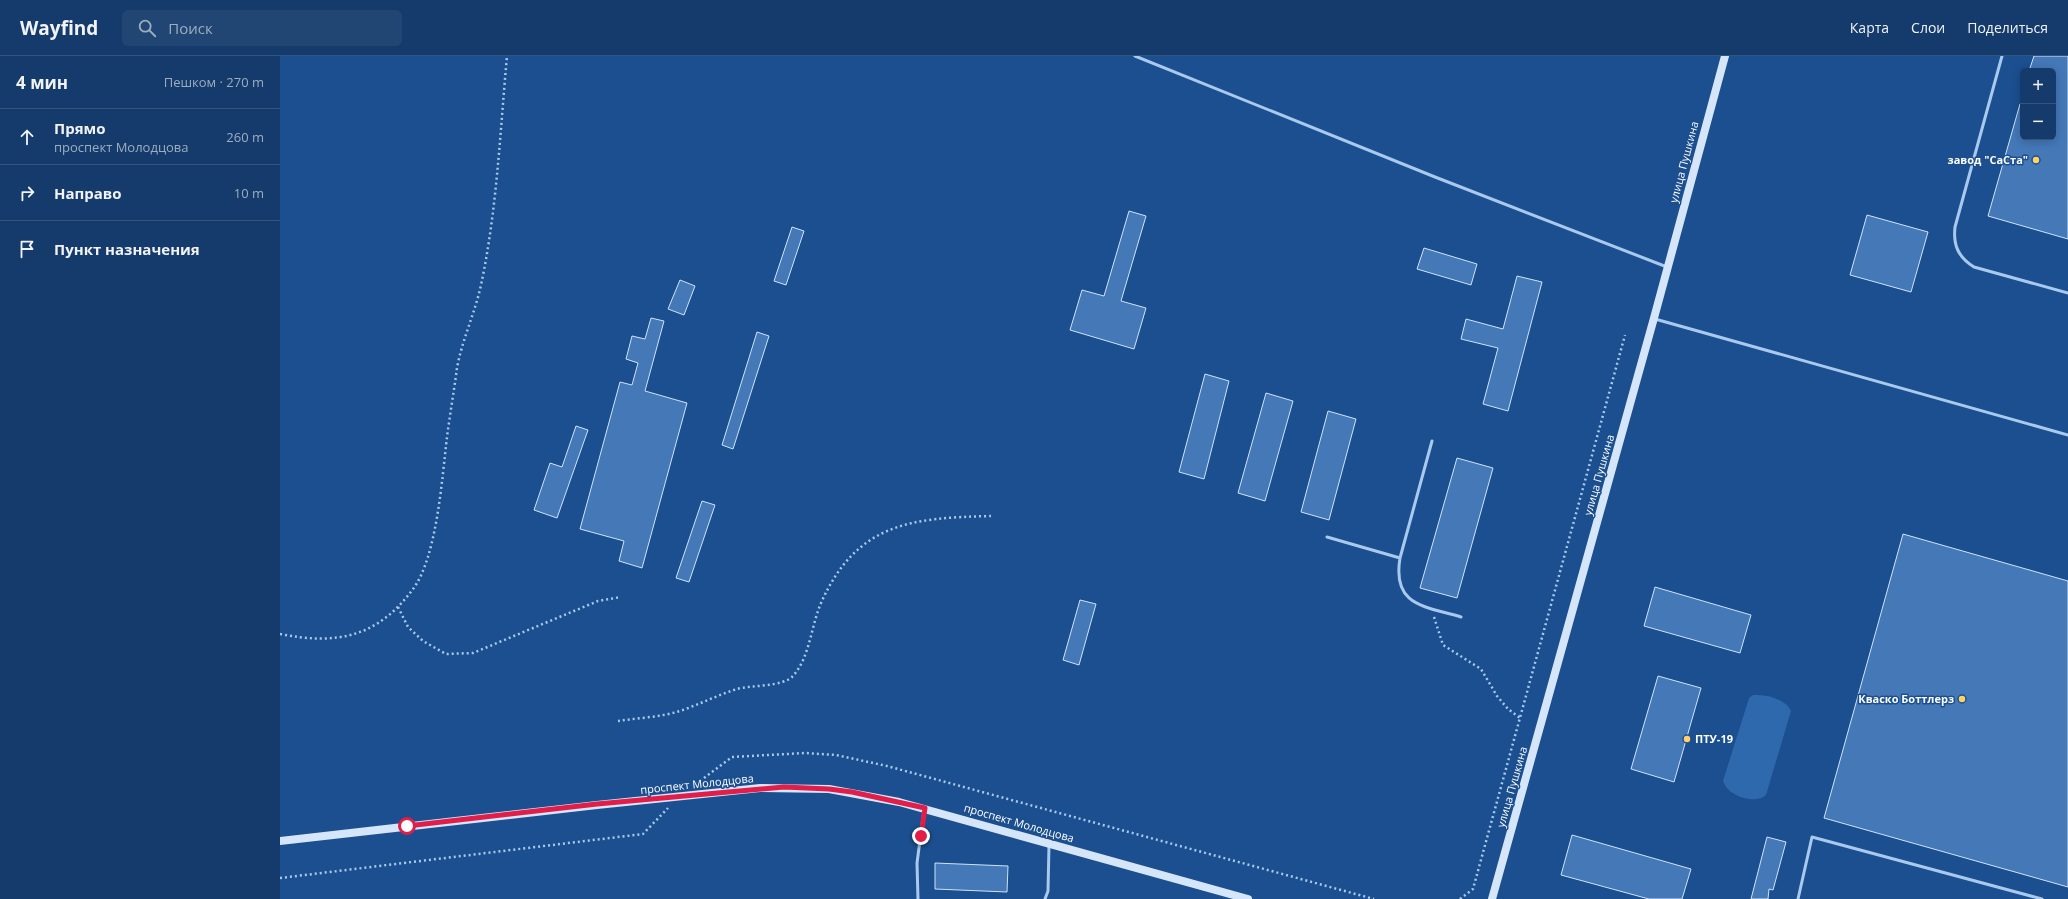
<!DOCTYPE html>
<html lang="ru">
<meta charset="utf-8">
<style>
body{margin:0;font-family:"Open Sans",sans-serif;background:#214673;color:#f1f3f6}
.controls{position:absolute;right:12px;top:12px;display:grid;overflow:hidden;border-radius:6px;box-shadow:0 2px 10px #0003}
.controls button{width:36px;height:36px;display:grid;place-items:center;padding:0;border:0;border-bottom:1px solid #33557e;background:#143b6b;color:#f1f3f6;font:20px sans-serif}
.stop{position:absolute;width:12px;height:12px;margin:-9px;border:3px solid #e11d48;border-radius:50%;background:#fff}
.stop.end{background:#e11d48;border-color:#fff;box-shadow:0 1px 4px #0008}
.list{margin:0;padding:0;list-style:none}
h2{display:flex;justify-content:space-between;align-items:center;height:52px;margin:0;padding:0 16px;font-size:17px}
h2 small{font-size:13px;font-weight:400;color:#9dadc1}
.list li{display:grid;grid-template-columns:26px 1fr auto;gap:12px;align-items:center;box-sizing:border-box;height:56px;padding:0 16px;border-top:1px solid #33557e}
.list b{display:block;font-size:15px;white-space:nowrap}
.list p{margin:0;font-size:13px;white-space:nowrap;color:#9dadc1}
.list em{font-size:13px;font-style:normal;color:#9dadc1}
.icon{flex:none;width:22px;height:22px;fill:none;stroke:currentColor;stroke-width:2;stroke-linecap:round;stroke-linejoin:round}
.map{position:relative;flex:none;width:1788px;height:843px;overflow:hidden}
header{display:flex;align-items:center;gap:24px;box-sizing:border-box;height:56px;padding:0 20px;background:#143b6b;border-bottom:1px solid #33557e}
header strong{font-size:19px}
nav{display:flex;gap:22px;margin-inline-start:auto;font-size:14px}
.search{width:280px;height:36px;background:#214673;display:flex;align-items:center;gap:10px;box-sizing:border-box;padding:0 14px;border-radius:6px;color:#9dadc1;font-size:15px}
main{display:flex}
aside{flex:1;background:#143b6b}
.map>svg:first-child{display:block}
</style>
<header>
<strong>Wayfind</strong>
<div class="search"><svg class="icon" aria-label="search" viewBox="0 0 24 24"><circle cx="10" cy="10" r="6"/><path d="M15 15l6 6"/></svg>Поиск</div>
<nav><a>Карта</a><a>Слои</a><a>Поделиться</a></nav>
</header>
<main>
<aside>
<h2>4 мин<small>Пешком · 270 m</small></h2>
<ul class="list">
<li><svg class="icon" aria-label="ahead" viewBox="0 0 24 24"><path d="M12 20V5M6 11l6-6 6 6"/></svg><div><b>Прямо</b><p>проспект Молодцова</p></div><em>260 m</em></li>
<li><svg class="icon" aria-label="right" viewBox="0 0 24 24"><path d="M7 20v-9h11M14 6l5 5-5 5"/></svg><div><b>Направо</b></div><em>10 m</em></li>
<li><svg class="icon" aria-label="arrive" viewBox="0 0 24 24"><path d="M6 21V4h12l-3 4 3 4H6"/></svg><div><b>Пункт назначения</b></div></li>
</ul>
</aside>
<div class="map">
<svg width="1788" height="843" viewBox="0 0 1788 843">
<rect width="100%" height="100%" fill="#1b4f8f"/>
<path fill="#2e69ad" d="M1473,639C1485,638 1506,643 1511,655L1486,739C1475,749 1447,740 1443,725L1469,642Z"/>
<path fill="#4478b7" stroke="#cfe3fa" d="M1754,0H1788V183L1708,160L1740,48L1743,49V81H1773V15H1749Z
M849,155L866,160L841,245L866,252L854,293L790,274L802,234L824,240Z
M1587,159L1648,176L1631,236L1570,219Z
M512,171L524,175L506,229L494,225Z
M1144,192L1197,208L1191,229L1137,213Z
M1237,220L1262,226L1228,355L1203,348L1218,292L1181,283L1186,263L1223,273Z
M400,224L415,230L404,259L388,253Z
M371,262L384,265L365,335L407,347L362,512L339,505L344,485L300,473L340,326L352,329L358,307L346,303L352,280L365,283Z
M477,276L489,280L453,393L442,389Z
M925,318L949,325L924,423L899,416Z
M986,337L1013,345L985,445L958,437Z
M1048,355L1076,363L1049,464L1021,456Z
M296,370L308,374L277,462L254,454L270,407L282,411Z
M1177,402L1213,412L1177,542L1140,532Z
M422,445L435,449L409,526L396,522Z
M1623,478L1788,525V831L1544,762Z
M1375,531L1471,559L1460,597L1364,570Z
M800,544L816,548L799,609L783,604Z
M1378,620L1421,632L1394,726L1351,713Z
M1292,779L1411,813L1402,843H1369L1281,819Z
M1487,781L1506,786L1493,834L1489,833L1488,843H1471Z
M655,807L728,810L727,836L655,833Z"/>
<g fill="none" stroke-linecap="round" stroke-linejoin="round">
<path stroke="#a9c9ee" stroke-width="2.5" stroke-dasharray="2 3" stroke-linecap="butt" d="M118,551L128,571L143,585L166,598L193,597L318,545L341,541
M1154,561L1163,589L1201,613L1217,640L1228,653L1240,662
M0,578C56,589 97,582 133,533C157,501 162,422 167,381C170,358 174,335 177,312C182,284 195,257 201,229C217,154 220,76 227,0
M338,665C358,662 381,661 400,655C420,648 438,639 457,633C471,629 503,631 513,620C530,601 531,570 541,547C577,466 632,462 711,460
M416,728L452,701L525,697L556,699L607,710L1094,843
M0,822L363,778L388,752
M1180,843L1193,833L1345,279"/>
<path stroke="#a9c9ee" stroke-width="3" d="M855,0L1155,121L1387,211
M1722,0L1675,171C1673,189 1678,201 1694,211L1788,237
M1375,263L1788,379
M1047,481L1120,502L1152,385
M1120,502C1112,550 1144,550 1181,561
M638,843L637,807L644,754
M765,843L768,835L769,789
M1518,843L1532,781L1762,843"/>
<path stroke="#d6e6fa" stroke-width="8" d="M0,785L317,749L480,732L549,733L619,746L968,843
M1212,843L1374,262L1445,0"/>
</g>
<g fill="none" stroke-linecap="round" stroke-linejoin="round">
<path stroke="#e11d48" stroke-width="5" d="M127,770L317,748L504,731L549,733L572,736L645,752L641,780"/>
</g>
<g fill="#ffd166" stroke="#1b4f8f" stroke-width="1.5">
<circle cx="1756" cy="104" r="4"/>
<circle cx="1682" cy="643" r="4"/>
<circle cx="1407" cy="683" r="4"/>
</g>
<g text-anchor="middle" stroke-width="3" stroke-linejoin="round" paint-order="stroke">
<g font-size="11" font-weight="bold" fill="#fff" stroke="#1b4f8f" text-anchor="end">
<text x="1748" y="108">завод "СаСта"</text>
<text x="1674" y="647">Кваско Боттлерз</text>
<text x="1415" y="687" text-anchor="start">ПТУ-19</text>
</g>
<g font-size="11" fill="#fff" stroke="#1b4f8f">
<text transform="translate(1404 106) rotate(-75)" y="4">улица Пушкина</text>
<text transform="translate(1319 419) rotate(-74)" y="4">улица Пушкина</text>
<text transform="translate(417 728) rotate(-6)" y="4">проспект Молодцова</text>
<text transform="translate(1232 731) rotate(-74)" y="4">улица Пушкина</text>
<text transform="translate(739 767) rotate(16)" y="4">проспект Молодцова</text>
</g>
</g>
</svg>
<div class="controls">
<button>+</button>
<button>−</button>
</div>
<div class="stop" style="left:127px;top:770px"></div>
<div class="stop end" style="left:641px;top:780px"></div>
</div>
</main>
